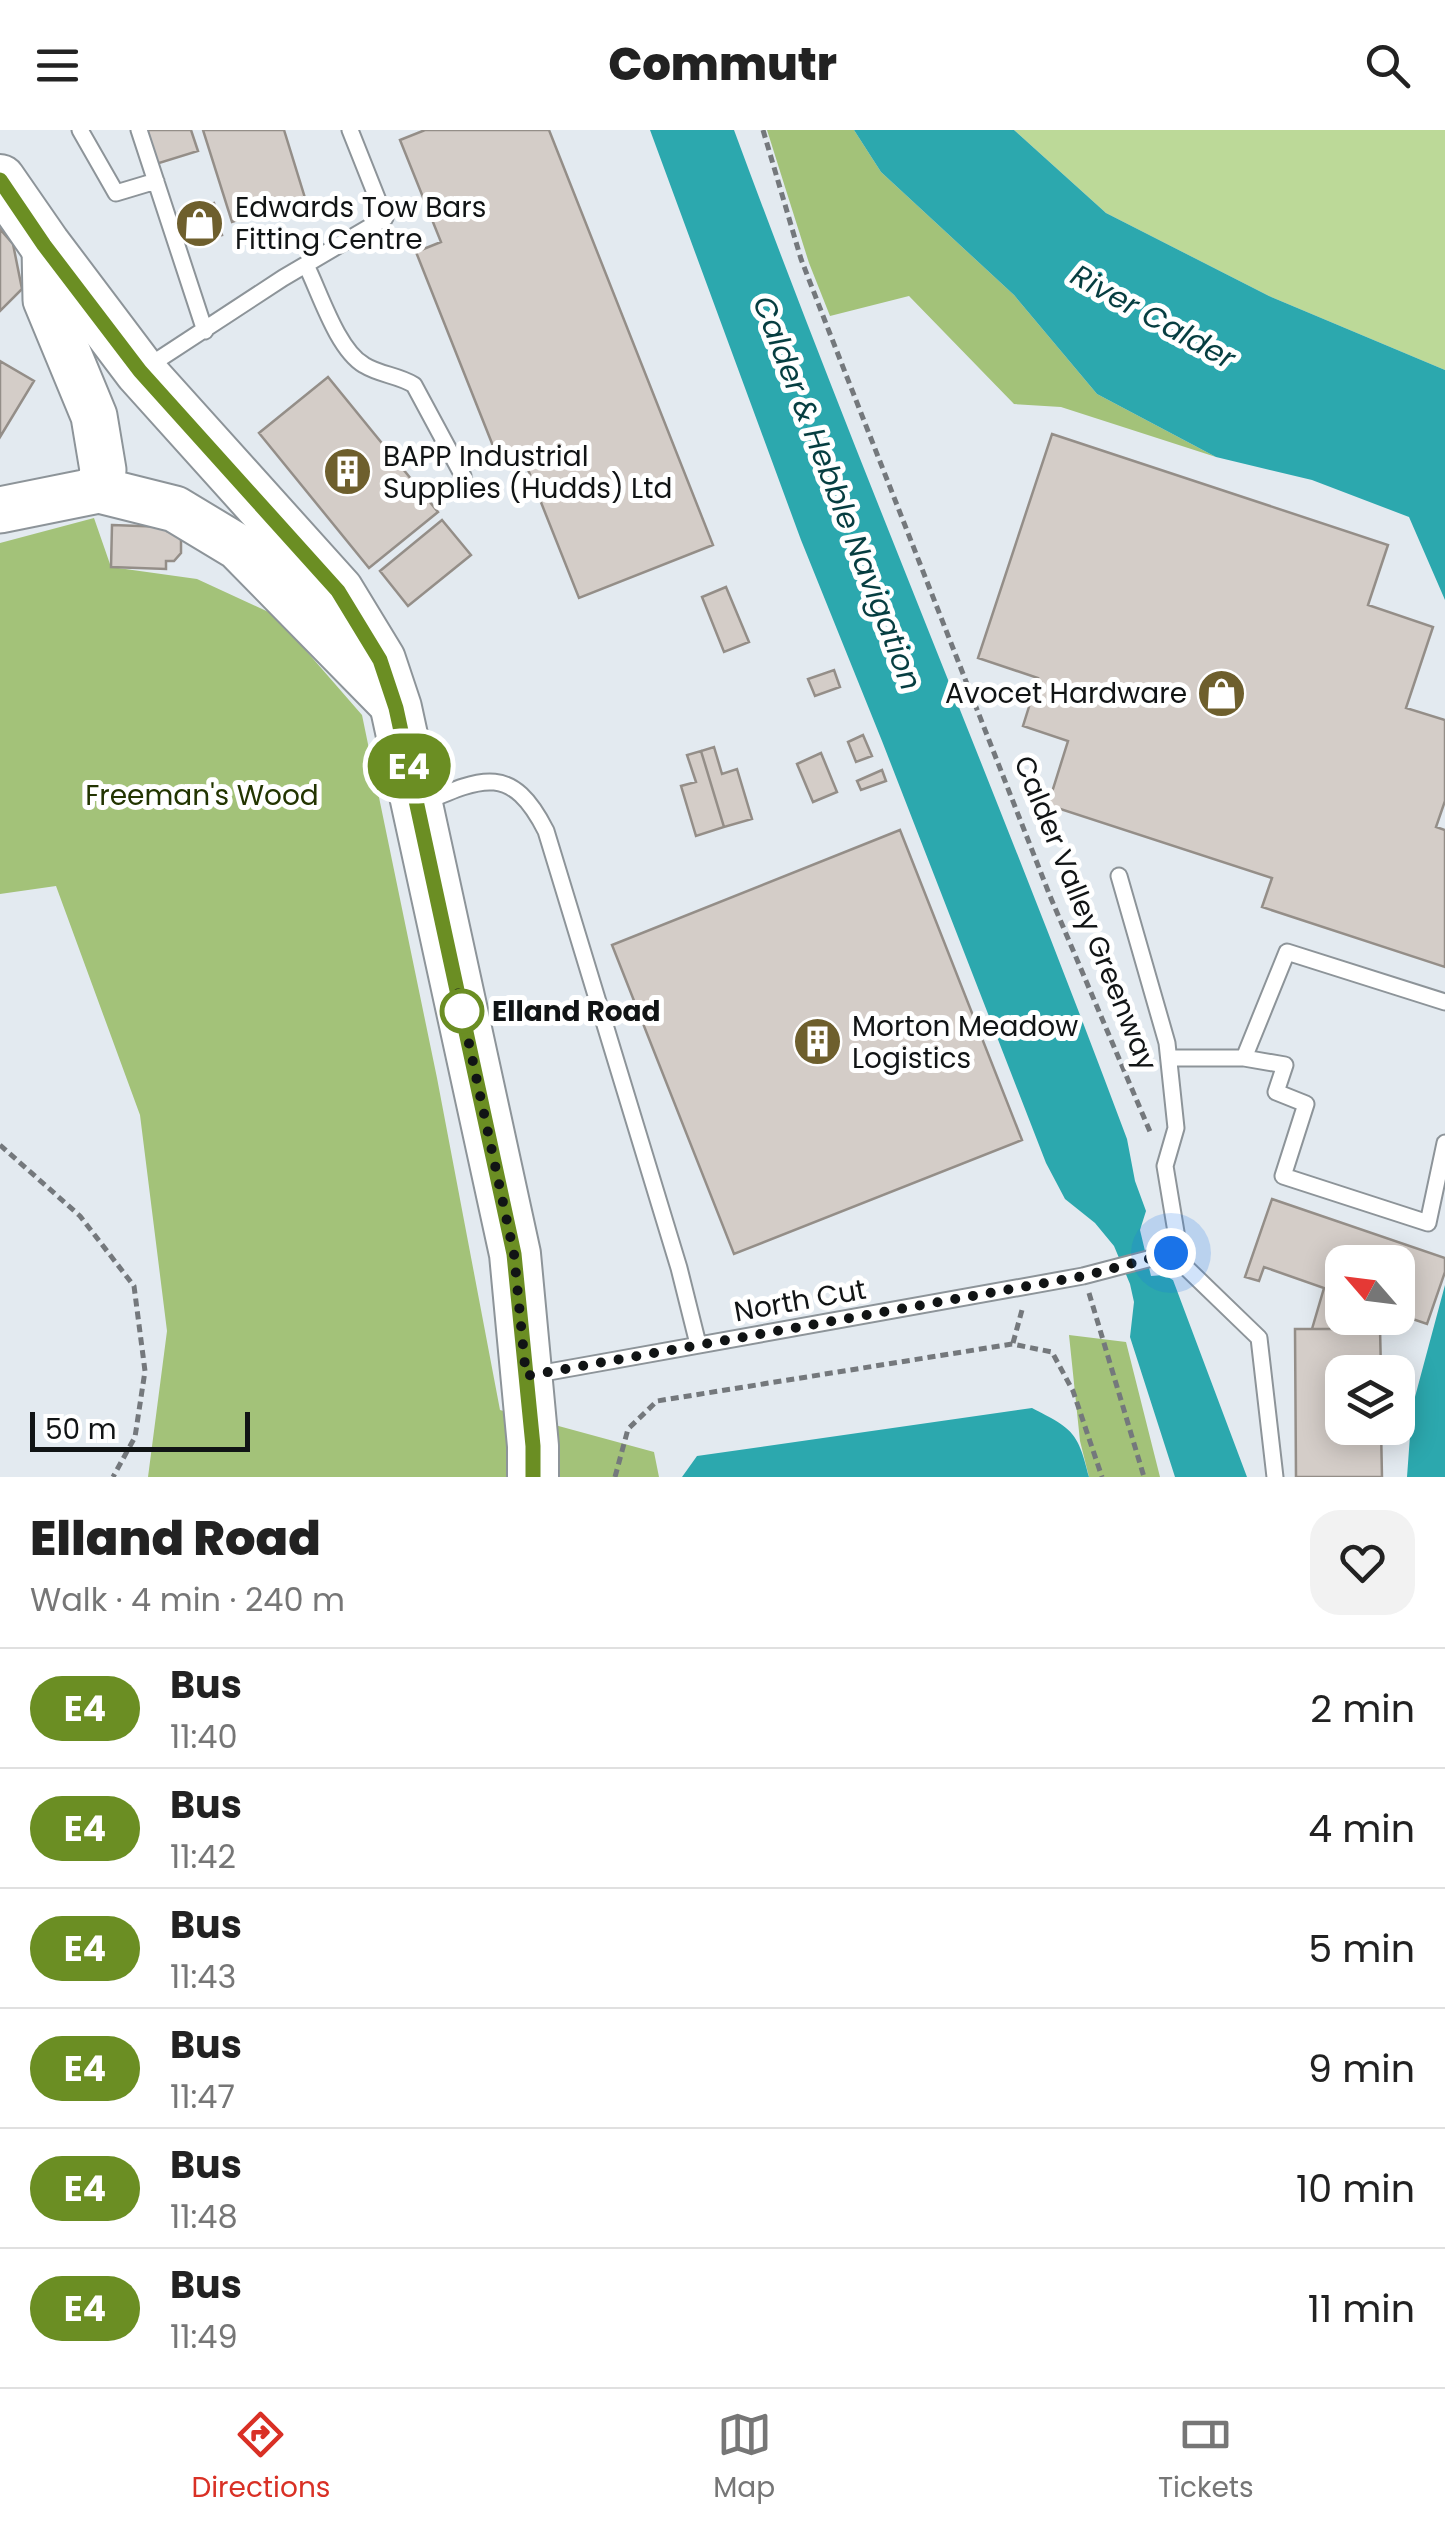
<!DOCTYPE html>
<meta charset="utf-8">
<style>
body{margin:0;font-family:Poppins,sans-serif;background:#f2f2f2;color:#222;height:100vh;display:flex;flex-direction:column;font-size:38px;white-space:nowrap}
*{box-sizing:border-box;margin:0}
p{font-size:32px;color:#767676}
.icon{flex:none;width:55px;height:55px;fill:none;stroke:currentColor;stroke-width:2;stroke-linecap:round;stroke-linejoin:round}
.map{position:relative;height:1347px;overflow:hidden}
.drawer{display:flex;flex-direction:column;background:#fff;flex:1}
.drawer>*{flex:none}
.badge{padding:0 20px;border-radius:32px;font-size:35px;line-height:65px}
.needle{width:65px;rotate:298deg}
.fabs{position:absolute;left:1325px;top:1115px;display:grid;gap:20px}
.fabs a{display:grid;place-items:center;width:90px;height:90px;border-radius:20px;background:#fff;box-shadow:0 5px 25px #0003;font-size:50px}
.scale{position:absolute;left:30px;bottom:25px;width:220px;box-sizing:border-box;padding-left:10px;border:5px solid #111415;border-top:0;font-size:28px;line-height:35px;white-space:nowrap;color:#111415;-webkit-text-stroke:8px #fff;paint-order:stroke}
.you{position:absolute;width:50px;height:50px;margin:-25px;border:8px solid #fff;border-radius:50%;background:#1a73e8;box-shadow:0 0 0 15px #1a73e833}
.map>.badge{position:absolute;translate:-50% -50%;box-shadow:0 0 0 5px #fff}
.round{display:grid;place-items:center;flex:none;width:105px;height:105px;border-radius:30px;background:#f2f2f2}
.overview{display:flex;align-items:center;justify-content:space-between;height:170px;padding:0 30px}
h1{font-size:48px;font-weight:800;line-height:75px}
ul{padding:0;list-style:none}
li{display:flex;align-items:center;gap:30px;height:120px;padding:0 30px;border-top:2px solid #e0e0e0}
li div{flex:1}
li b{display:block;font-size:38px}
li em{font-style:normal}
li .badge{min-width:110px;font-weight:700;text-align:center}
header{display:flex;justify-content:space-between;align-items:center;height:130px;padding:0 30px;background:#fff;font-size:45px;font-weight:800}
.dock{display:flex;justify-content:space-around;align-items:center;height:140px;border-top:2px solid #e0e0e0;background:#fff;font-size:28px;color:#767676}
.dock a{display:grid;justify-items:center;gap:5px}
.dock .current{color:#d93025}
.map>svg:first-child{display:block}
.green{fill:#bcd998}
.forest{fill:#a3c279}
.water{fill:#2ca8ae}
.building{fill:#d4cdc8;stroke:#948e88;stroke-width:2.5}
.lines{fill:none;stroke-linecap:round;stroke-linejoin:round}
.lane-casing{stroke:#8d9499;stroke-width:19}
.secondary-casing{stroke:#8d9499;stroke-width:49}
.primary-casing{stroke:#8d9499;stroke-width:54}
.path{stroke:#74787c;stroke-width:5;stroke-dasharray:8 5;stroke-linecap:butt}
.lane{stroke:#fff;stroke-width:15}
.secondary{stroke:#fff;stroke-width:45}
.primary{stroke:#fff;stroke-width:50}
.line-casing{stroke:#fff;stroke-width:22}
.line{stroke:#6b8e23;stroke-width:15}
.walk{stroke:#111415;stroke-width:10;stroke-dasharray:0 18}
.stop-dot{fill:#fff;stroke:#6b8e23;stroke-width:5}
.labels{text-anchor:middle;stroke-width:10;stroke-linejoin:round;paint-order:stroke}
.poi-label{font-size:28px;fill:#111415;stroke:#fff;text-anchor:start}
.park-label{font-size:28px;fill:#223400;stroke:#fff}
.street-label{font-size:28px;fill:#111415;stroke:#fff}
.stop-label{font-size:28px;font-weight:bold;fill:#111415;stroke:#fff;text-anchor:start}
.water-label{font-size:30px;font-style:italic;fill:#063e41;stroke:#fff}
</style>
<header><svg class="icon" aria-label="menu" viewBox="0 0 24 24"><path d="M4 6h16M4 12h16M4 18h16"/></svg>Commutr<svg class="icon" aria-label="search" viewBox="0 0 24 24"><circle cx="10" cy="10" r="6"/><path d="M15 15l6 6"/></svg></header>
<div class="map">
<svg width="1445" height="1347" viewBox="0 0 1445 1347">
<rect width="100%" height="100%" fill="#e3eaf0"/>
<path class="green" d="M1014 0H1445V240L1269 166 1106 83Z"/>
<path class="forest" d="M767 0H854L881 42 1014 165 1097 264 1216 327 1061 277 1014 274 909 166 830 186 809 133Z
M94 388 111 437 197 449 275 485 362 585 437 948 500 1280 654 1322 659 1347H148L167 1201 140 985 56 756 0 764V413Z
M1069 1205 1126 1212 1160 1347H1089L1080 1311Z"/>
<path class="water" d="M650 0H734C859 339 1001 671 1127 1009L1135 1051 1146 1081 1140 1100 1151 1146 1164 1145 1173 1150 1247 1347H1175L1130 1207 1134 1172 1130 1154 1114 1116 1095 1093 1065 1069 1046 1033 882 611 801 410Z
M854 0H1014L1106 83 1269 166 1445 240V470L1409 387 1312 350 1216 327 1097 264 1014 165 881 42Z
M1445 1155V1347H1407L1412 1278Z
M1032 1278C1073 1299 1078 1302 1089 1347H682L697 1326Z"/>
<path class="building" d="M146 0H191L198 21 156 34Z
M203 0H284L305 68 232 92Z
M425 0H549L713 415 579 468 521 322 499 331 416 122 441 112 400 10Z
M214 73 222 105 186 113 179 82Z
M0 99 13 114 22 159 0 181Z
M0 231 34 251 0 307Z
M328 247 438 382 369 438 259 303Z
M1052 304 1388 415 1368 475 1433 497 1406 578 1445 590V671L1436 697 1445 700V837L1262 777 1272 748 1048 675 1068 611 1023 596 1038 548 978 528Z
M442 390 471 425 408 476 380 441Z
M112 395 167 397V401H174L181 410V423L174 431H166V439L111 437Z
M726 457 749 512 724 522 702 467Z
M834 540 840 557 815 566 808 549Z
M863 605 872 626 856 632 848 612Z
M714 617 722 644 737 639 752 689 724 697 701 621Z
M701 621 724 697 696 706 681 656 696 652 687 625Z
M821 623 837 662 813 672 797 634Z
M882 640 886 651 861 660 857 651Z
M900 700 1022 1010 734 1124 612 815Z
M1272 1069 1445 1128V1142L1427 1194 1398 1184V1132H1342V1183L1336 1199H1312L1324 1158 1264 1137 1259 1151 1245 1147Z
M1380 1198 1381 1242H1342V1298H1381L1382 1347H1296L1295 1199Z"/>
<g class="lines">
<defs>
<path id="lane" d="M80 0 116 63 156 51
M139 0 205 201
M306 135C320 163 337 219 364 235 380 245 398 245 414 255L463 346
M144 239 283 148 385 88 350 0
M423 673C483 647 512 634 546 701L679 1138 698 1214
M1119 746 1167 913 1176 998 1165 1036 1176 1102 1171 1123
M1169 928H1244L1285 935 1276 962 1306 974 1283 1046 1428 1093 1445 1013
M1244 928 1287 822 1445 872
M1171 1123 1259 1208 1275 1347
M532 1245 1083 1146 1171 1123"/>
<path id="secondary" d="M99 360 175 379 238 417 396 578
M0 380 99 360 103 340 94 286 46 170 45 115"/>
<path id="primary" d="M0 50 45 115 140 241 338 461 380 530 396 578 515 1124 533 1316V1347"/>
</defs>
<use href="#lane" class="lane-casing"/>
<use href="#secondary" class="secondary-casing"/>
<use href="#primary" class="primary-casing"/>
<path class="path" d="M763 0 801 129 825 191 1050 766 1151 1004
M0 1015 80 1086 134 1156 145 1241 135 1307 113 1347
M1089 1163 1144 1347
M1013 1213 1022 1180
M615 1347 628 1299 657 1271 1012 1214 1052 1222 1073 1261 1102 1347"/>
<use href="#lane" class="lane"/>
<use href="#secondary" class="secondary"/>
<use href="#primary" class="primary"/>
</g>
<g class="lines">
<defs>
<path id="line" d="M0 50 44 115 140 241 338 461 380 530 396 578 514 1124 533 1316V1347"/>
</defs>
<use href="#line" class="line-casing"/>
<use href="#line" class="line"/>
<path class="walk" d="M462 881 458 862 514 1124 526 1246 1084 1146 1171 1123"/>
</g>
<defs>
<symbol id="shop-disc" viewBox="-11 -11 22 22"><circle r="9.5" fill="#6e5f2d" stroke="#fff"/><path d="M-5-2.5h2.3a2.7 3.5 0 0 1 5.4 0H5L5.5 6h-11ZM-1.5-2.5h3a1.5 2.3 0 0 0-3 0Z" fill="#fff"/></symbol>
<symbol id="building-disc" viewBox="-11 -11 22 22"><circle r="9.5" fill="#6e5f2d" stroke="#fff"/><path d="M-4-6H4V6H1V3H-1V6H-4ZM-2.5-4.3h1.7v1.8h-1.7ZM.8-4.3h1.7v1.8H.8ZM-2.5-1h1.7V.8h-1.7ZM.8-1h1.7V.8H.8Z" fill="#fff"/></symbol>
</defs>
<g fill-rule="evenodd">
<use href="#shop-disc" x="172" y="66" width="55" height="55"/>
<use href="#building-disc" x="320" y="314" width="55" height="55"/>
<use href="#shop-disc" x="1194" y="536" width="55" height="55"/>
<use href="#building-disc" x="790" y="884" width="55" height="55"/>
</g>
<circle class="stop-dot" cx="462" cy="881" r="20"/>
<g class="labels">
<g class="poi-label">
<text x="235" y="87">Edwards Tow Bars<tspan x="235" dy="32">Fitting Centre</tspan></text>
<text x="383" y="336">BAPP Industrial<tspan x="383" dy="32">Supplies (Hudds) Ltd</tspan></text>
<text x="1187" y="573" text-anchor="end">Avocet Hardware</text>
<text x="852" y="906">Morton Meadow<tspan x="852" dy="32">Logistics</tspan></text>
</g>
<g class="park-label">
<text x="202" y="675">Freeman's Wood</text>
</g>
<g class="street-label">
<text transform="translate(1086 783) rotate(68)" y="10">Calder Valley Greenway</text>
<text transform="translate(800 1170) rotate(-10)" y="10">North Cut</text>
</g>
<g class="stop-label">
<text x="492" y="891">Elland Road</text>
</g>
<g class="water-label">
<text transform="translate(1153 187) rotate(29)" y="10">River Calder</text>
<text transform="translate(837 363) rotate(69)" y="10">Calder &amp; Hebble Navigation</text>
</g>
</g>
</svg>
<div class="fabs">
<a><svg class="needle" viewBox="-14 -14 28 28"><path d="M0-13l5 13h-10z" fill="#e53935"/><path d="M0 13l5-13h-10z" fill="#767676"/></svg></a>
<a><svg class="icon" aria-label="layers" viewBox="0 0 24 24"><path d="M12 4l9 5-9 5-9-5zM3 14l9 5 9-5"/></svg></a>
</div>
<div class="scale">50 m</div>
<div class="you" style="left:1171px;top:1123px"></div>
<b class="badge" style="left:409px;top:636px;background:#6b8e23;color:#fff">E4</b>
</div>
<section class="drawer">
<div class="overview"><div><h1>Elland Road</h1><p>Walk · 4 min · 240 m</p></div><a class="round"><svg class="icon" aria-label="heart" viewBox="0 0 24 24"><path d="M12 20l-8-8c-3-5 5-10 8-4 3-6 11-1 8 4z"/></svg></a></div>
<ul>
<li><span class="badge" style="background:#6b8e23;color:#fff">E4</span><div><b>Bus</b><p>11:40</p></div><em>2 min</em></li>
<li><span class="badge" style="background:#6b8e23;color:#fff">E4</span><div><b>Bus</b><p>11:42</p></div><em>4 min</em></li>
<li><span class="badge" style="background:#6b8e23;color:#fff">E4</span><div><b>Bus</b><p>11:43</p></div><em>5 min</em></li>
<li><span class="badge" style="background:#6b8e23;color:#fff">E4</span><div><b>Bus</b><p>11:47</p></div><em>9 min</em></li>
<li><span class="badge" style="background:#6b8e23;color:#fff">E4</span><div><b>Bus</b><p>11:48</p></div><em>10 min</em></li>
<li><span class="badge" style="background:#6b8e23;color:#fff">E4</span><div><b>Bus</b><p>11:49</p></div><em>11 min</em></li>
</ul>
</section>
<nav class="dock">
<a class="current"><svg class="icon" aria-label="directions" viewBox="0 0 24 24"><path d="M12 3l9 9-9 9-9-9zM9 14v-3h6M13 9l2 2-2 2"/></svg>Directions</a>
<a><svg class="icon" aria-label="map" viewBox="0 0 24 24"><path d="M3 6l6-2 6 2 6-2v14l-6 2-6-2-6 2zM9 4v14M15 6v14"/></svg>Map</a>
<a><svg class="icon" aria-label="tickets" viewBox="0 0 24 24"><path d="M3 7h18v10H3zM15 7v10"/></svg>Tickets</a>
</nav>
